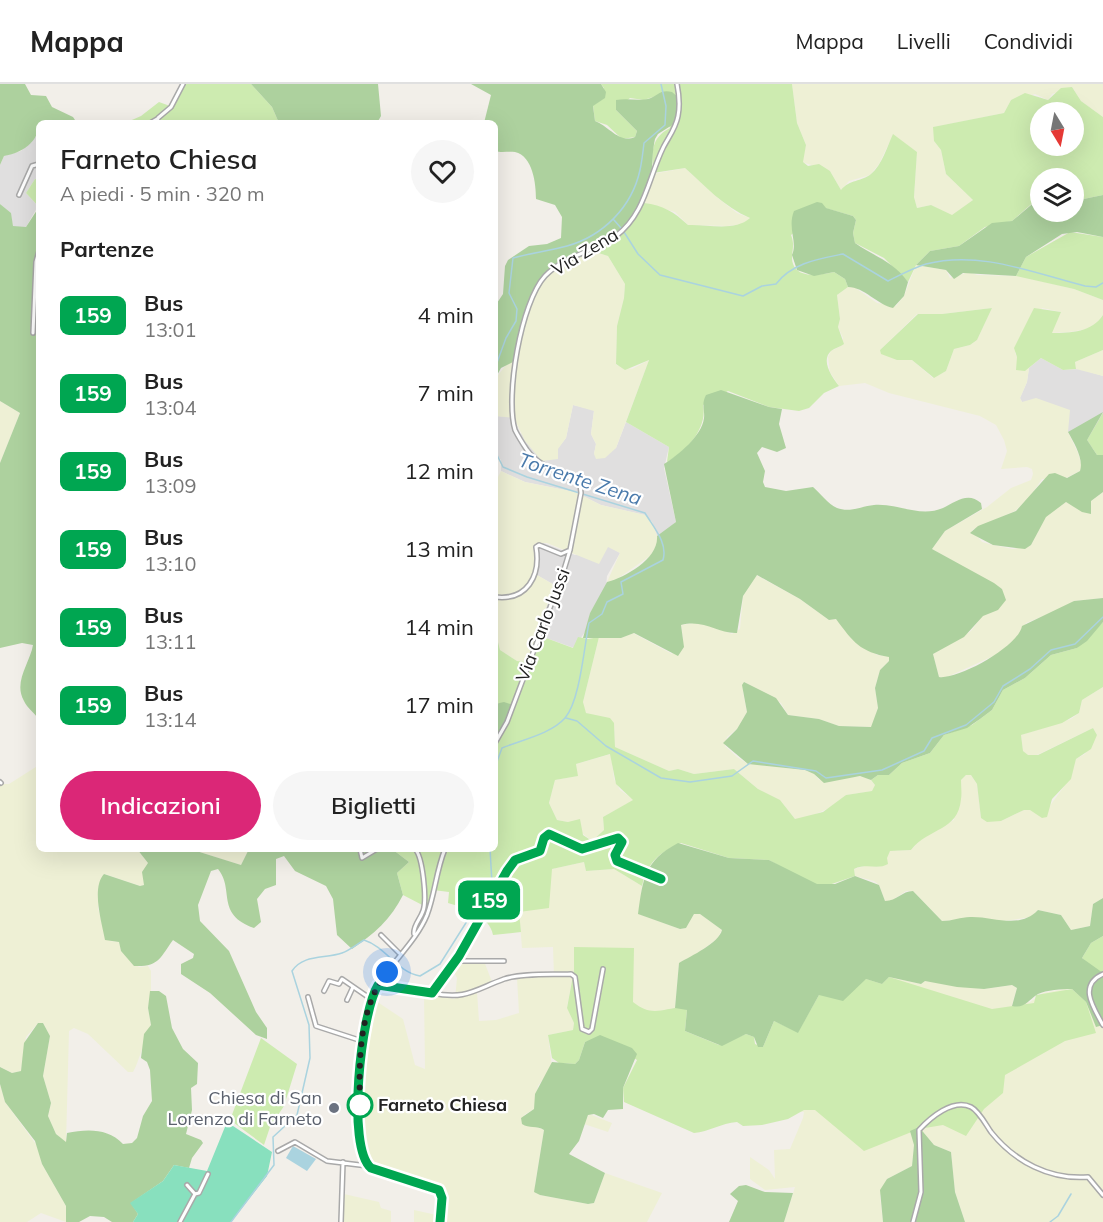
<!DOCTYPE html>
<html lang="it">
<meta charset="utf-8">
<style>
body{margin:0;font-family:Mulish,sans-serif;background:#f6f6f6;color:#222;height:100vh;display:flex;flex-direction:column;font-size:22px;white-space:nowrap}
*{box-sizing:border-box;margin:0}
p{font-size:20px;color:#767676}
.icon{flex:none;width:33px;height:33px;fill:none;stroke:currentColor;stroke-width:2;stroke-linecap:round;stroke-linejoin:round}
.map{position:relative;flex:1;overflow:hidden}
.details{position:absolute;left:36px;top:36px;width:462px;height:732px;display:flex;flex-direction:column;background:#fff;border-radius:9px;box-shadow:0 6px 24px #0002}
.details>*{flex:none}
.badge{padding:0 12px;border-radius:9px;font-size:21px;line-height:39px}
.needle{width:39px;rotate:170deg}
.fabs{position:absolute;left:1030px;top:18px;display:grid;gap:12px}
.fabs a{display:grid;place-items:center;width:54px;height:54px;border-radius:50%;background:#fff;box-shadow:0 6px 24px #0002;font-size:30px}
.you{position:absolute;width:30px;height:30px;margin:-15px;border:4px solid #fff;border-radius:50%;background:#1a73e8;box-shadow:0 0 0 9px #1a73e833}
.map>.badge{position:absolute;translate:-50% -50%;box-shadow:0 0 0 3px #fff}
h2{padding:0 24px;font-size:22px;line-height:54px}
.round{display:grid;place-items:center;flex:none;width:63px;height:63px;border-radius:32px;background:#f6f6f6}
.summary{display:flex;align-items:center;justify-content:space-between;height:102px;padding:0 24px}
h1{font-size:28px;font-weight:600;line-height:45px}
.action{display:flex;gap:12px;margin-top:auto;padding:12px 24px}
.action a{flex:1;height:69px;border-radius:36px;background:#db2777;color:#fff;font-size:24px;font-weight:600;line-height:69px;text-align:center}
.action a+a{background:#f6f6f6;color:#222}
ul{padding:0;list-style:none}
li{display:flex;align-items:center;gap:18px;height:78px;padding:0 24px}
li div{flex:1}
li b{display:block;font-size:22px}
li em{font-style:normal}
li .badge{min-width:66px;font-weight:700;text-align:center}
header{display:flex;align-items:center;gap:36px;box-sizing:border-box;height:84px;padding:0 30px;background:#fff;border-bottom:2px solid #e0e0e0}
header strong{font-size:28px}
nav{display:flex;gap:33px;margin-inline-start:auto;font-size:21px}
.map>svg:first-child{display:block}
.residential{fill:#e0dfdf}
.farmland{fill:#eef0d5;fill-rule:evenodd}
.grass{fill:#cdebb0;fill-rule:evenodd}
.forest{fill:#add19e}
.pitch{fill:#88e0be}
.water{fill:#aad3df}
.lines{fill:none;stroke-linecap:round;stroke-linejoin:round}
.stream{stroke:#aad3df;stroke-width:1.5}
.minor-casing{stroke:#a9a9a9;stroke-width:6}
.minor{stroke:#fff;stroke-width:3}
.line-casing{stroke:#fff;stroke-width:14}
.line{stroke:#00a651;stroke-width:9}
.walk{stroke:#222;stroke-width:6;stroke-dasharray:0 10.8}
.stop-dot{fill:#fff;stroke:#00a651;stroke-width:3}
.worship-dot{fill:#6b7280;stroke:#fff;stroke-width:2}
.labels{text-anchor:middle;stroke-width:4.5;stroke-linejoin:round;paint-order:stroke}
.street-label{font-size:18px;fill:#222;stroke:#fff}
.worship-label{font-size:18px;fill:#5b616d;stroke:#fff;text-anchor:end}
.stop-label{font-size:18px;font-weight:bold;fill:#222;stroke:#fff;text-anchor:start}
.water-label{font-size:20px;font-style:italic;fill:#4a7aab;stroke:#fff}
</style>
<header>
<strong>Mappa</strong>
<nav><a>Mappa</a><a>Livelli</a><a>Condividi</a></nav>
</header>
<div class="map">
<svg width="1103" height="1138" viewBox="0 0 1103 1138">
<rect width="100%" height="100%" fill="#f2efe9"/>
<path class="residential" d="M39 49V96L35 95 26 109 38 122 26 143 19 144 13 142 10 129 0 120V81L4 72 21 67Z
M1041 274 1063 286 1080 285 1103 292V371L1068 348V340L1022 318 1020 314 1027 298 1029 284Z
M573 321 594 326 591 350 596 360 594 370 616 364 626 338 669 363 664 384 676 438 664 449 657 452 652 438 645 431 601 421 575 408 525 398 501 387V376L495 369V332L514 333 520 349 558 364 566 354Z
M541 458 575 471 608 462 620 469 607 492 606 503 590 529 587 545 574 564 538 551 543 540 540 538 543 530 556 502 537 491 533 462Z"/>
<path class="farmland" d="M792 0H1103V33L1081 17 1072 3 1052 10 1048 16 1035 10 1011 16 1004 29 934 43V57L941 66 946 90 973 116 952 132 931 121 917 124 914 113 917 68 893 51 879 80 870 91 849 97 841 106 830 87 802 78 806 61 797 39Z
M685 84 719 115 737 129 750 134 744 140 727 142 688 141 675 128 644 119 653 90Z
M592 167 608 172 625 200 624 214 617 242 616 281 632 285 649 276 616 364 605 374 596 375 594 370 596 360 591 350 594 327 573 321 566 354 558 365V375L542 377 525 357 514 334 495 332V295L506 281 543 193 554 184Z
M916 181 946 186 950 194 969 188 977 191 1019 192 1074 205 1103 216V231L1098 238 1088 245 1069 248 1051 249 1061 228 1042 224 1015 269 1025 287 1029 284 1027 298 1020 314 1022 318 1036 314 1070 326 1068 348 1078 369 1082 382 1080 387 1066 394 1042 395 1030 413 1015 427 972 446 982 458 993 461 1013 465 1031 461 1045 433 1066 418 1075 423 1091 425V417L1103 408V514L1074 517 1061 525 1026 539 1020 552 1002 568 945 594 939 593 933 570 971 547 1002 505 932 465 945 447 987 423 1011 404 1031 396 1033 390 1032 385 1027 383 1001 385 1007 367 1004 356 996 341 980 332 889 309 865 299 839 302 830 288 828 273 831 267 841 262 843 254 838 243 840 235 837 211 848 203H854L877 219 896 222 904 212ZM992 224 977 256 970 261 954 265 946 287 933 294 912 276 880 266 917 230H942Z
M1103 266V292L1076 285 1075 278Z
M0 317 20 329 0 379Z
M501 387 525 398 575 408 601 421 645 431 652 438 657 452V461L650 472 617 495 607 498 620 469 608 463 599 480 547 459H536L533 462 537 491 556 502 543 530 540 538 544 540 527 578 517 577 500 566 495 546V399Z
M756 491 800 515 829 536 836 535 877 571 889 572V577L880 586 875 604 878 624 872 643 839 642 819 635 788 631 781 619 744 598 743 608 747 628 737 645 727 653 725 662 737 673 748 680 805 686 814 690 819 696 867 692 875 701 873 707 846 711 834 722 802 736 795 735 783 720 758 705 734 685 694 690 678 685 669 687 615 663 614 640 586 629 584 624 583 618 599 553 621 554 633 549 672 570 683 555 681 541 694 539 713 542 732 550 740 545 743 512Z
M1103 603V814L1093 820 1090 842 1071 846 1061 831 1038 826 1031 833 997 838 981 834 942 837 913 807H906L891 817H885L879 801 874 797 855 792 854 785 868 781 878 783 890 767 911 766 925 751 954 736 961 696 966 691H971L977 700 981 734 1001 737 1024 726 1049 723 1071 693 1076 675 1085 670 1097 651 1093 644 1037 671H1027L1023 667 1021 651 1071 635 1079 629 1082 616Z
M611 670 614 695 620 706 634 716 603 733 604 746 592 757 568 738 557 736 549 719 555 696 577 692 576 680Z
M39 681V765H137L148 779 144 801 140 802 104 790 98 824 104 847 110 857 119 858 121 867 139 883 148 882 151 887V914L148 924 151 941 136 982 133 988H128L88 950 74 944 69 947 66 1059 56 1050 48 1032 51 1019 43 992 50 952 43 939H38L26 953 21 987 12 989 0 983V700H9Z
M190 765H249L241 781Z
M584 778 586 787 614 785 642 802 639 830 680 845 686 844 694 830H700L722 846 717 855 695 871 679 879 675 924 660 928 650 929 639 924 574 864V886L567 923 574 939 573 946 548 951 552 983 538 1002 534 1025 524 1031 533 1042 544 1046 535 1101 540 1111 588 1120 594 1119 605 1089 662 1109 647 1138H414V1126L441 1132 443 1116 441 1106 436 1101 369 1081 367 1076 363 1043 361 973 366 931 373 915 403 935 415 981 425 985 424 910 455 915 457 894 453 886 459 877H484L492 898 477 908 479 937 496 936 519 929 517 894 554 892 553 863 522 864 519 828 552 785Z
M889 893 921 900 925 897 984 905 1012 901 1017 904 1012 921 1030 918 1043 909 1065 905 1078 909 1086 918 1096 942 1103 941V1138H965L955 1108 951 1068 934 1061 919 1043 911 1047 914 1061 912 1082 887 1095 880 1112 883 1138H784L795 1103 765 1106 750 1095V1073L769 1086 775 1095 774 1066 790 1065 803 1034 804 1028 790 1026 785 1024 784 1019 819 911 866 895 885 896Z
M0 1000 5 1018 38 1063 42 1080 66 1122V1138L41 1129 27 1138H0Z
M589 1030 612 1039 608 1048 584 1040Z
M344 1110 379 1118 381 1124 391 1127V1138H341Z"/>
<path class="grass" d="M183 0H251L272 23 279 39H125L141 32 159 18 170 22Z
M601 0H792L797 39 806 61 803 78 808 82 819 80 830 87 841 106C850 95 861 98 871 90 882 81 887 63 893 50L917 68 914 113 917 124 931 121 952 131 973 116 946 90 941 66 934 57 933 43 1004 29 1011 16 1025 9 1048 16 1061 4 1072 3 1081 17 1103 33V111L1074 117V94H1041V115L1036 116 1012 137 985 143 959 162 930 167 916 181 908 198 884 174 855 159 853 149 856 136 853 132 825 124 791 151C795 161 792 165 792 175 794 196 820 191 834 188L845 195 848 203 837 211 840 235 838 243 844 260C840 263 835 264 831 267 820 277 833 294 839 302L824 309 809 324 799 327 769 323 728 307 703 321C708 344 686 368 667 378L669 363 626 338 649 276 625 286 616 280 617 242 624 214 625 200 608 172 592 167C617 155 630 142 644 119 663 121 674 128 688 141 707 140 735 148 750 134 724 123 705 102 685 84L653 89C652 70 650 54 670 44L656 12 644 16 630 14 616 26 637 47 635 53 622 55 607 41 595 37 593 21 598 18 604 4ZM1041 28H1074V62H1041Z
M35 95 39 96V123L26 109Z
M1070 148 1103 153V216L1074 205 1016 192 1026 173Z
M992 224 977 256 970 261 954 265 946 287 934 294 912 276H897L881 270 880 266 918 230H942Z
M1034 224 1061 228 1052 249C1071 249 1092 248 1103 231V266L1075 278 1076 285 1063 286 1041 274 1025 287 1016 286 1017 273 1014 264Z
M1103 329V371H1097L1087 356Z
M1103 538V603L1082 616 1079 629 1062 639 1021 651 1023 667 1028 671H1038L1093 644 1097 651 1091 665 1076 675 1071 695 1052 715 1047 733 1042 734 1030 726H1024L1001 737 987 738 981 734 977 700 971 691H966L961 696C961 702 962 709 961 715 958 748 929 743 911 766L890 767 887 774 888 780C878 786 867 779 854 785L855 792 826 802 810 799 769 776 729 774 681 759C660 768 647 778 642 802L614 785 586 787 584 778 552 785 549 824 519 828 521 848 493 851C490 832 465 824 448 819L449 808 433 806 428 824 403 811 397 789 409 778 392 765H495V659L504 642 500 619 495 620V546L500 566 517 577 526 578 538 551 573 564 578 553 588 555 599 553 583 618 586 629 610 634 614 639 615 663 669 687 678 685 694 690 734 685 758 705 780 716 795 735 823 728 846 711 872 707 875 701 871 696 878 691H889L902 679 930 669 944 651 972 641 992 626 1003 606 1025 594 1051 571 1077 564ZM610 670 616 700 633 716 603 733 604 746 592 757 583 751 580 735 568 738 557 736 549 719 555 696 578 692 576 680Z
M1103 852V889L1100 890 1082 874 1091 859Z
M574 863 634 864 633 918C651 933 662 925 682 923L687 926 685 947 719 961 746 950 754 953 755 960 763 963 774 937 798 948 819 911 866 895 882 900 889 893 992 925 1034 919 1036 911 1072 905 1086 918 1096 949 1065 957 1005 991 1003 1009 984 1025 966 1052 943 1041 919 1045 864 1067 815 1026H804L788 1035 762 1041 743 1042 737 1038C721 1039 709 1048 694 1049L624 1018 623 1004 637 976 602 953 585 958 579 976 575 980 559 979 552 974 548 951 573 946 574 939 567 924 574 886Z
M261 954 297 980 284 1022 270 1043 264 1061 230 1036Z"/>
<path class="forest" d="M0 0H25L31 11 46 12 52 23 73 33 77 39H39C39 58 22 69 4 72L0 81Z
M251 0H378L381 32 377 39H279L272 23Z
M601 0 606 8 605 14 593 22 595 37C609 42 619 60 635 53L637 47 616 26V16C627 14 638 17 648 15 658 12 660 5 672 8L679 14 677 38 658 50 655 55C650 77 655 98 644 118 622 164 593 158 558 183 553 186 546 189 543 194 531 211 519 256 515 277L501 284 495 295V222L503 210 505 182 508 176 529 162 547 160 561 154 562 133 555 121 536 115C536 100 533 72 515 68 508 67 502 69 495 67V39H484L491 11 471 0Z
M1103 111V153L1077 148 1062 150 1026 173 1016 192 963 189 954 195 946 186 916 181 930 167 959 162 992 139 1012 137 1037 116 1041 115V128H1074V117Z
M817 118 822 119 826 124 853 132 856 136 853 149 855 159C875 173 893 177 908 198L904 212 893 224C878 221 864 203 848 203L845 195 834 188 814 192 797 186 792 171C798 158 787 144 794 127Z
M0 120 11 129 13 142 26 143 39 123V189L35 237 39 238V636C35 629 27 624 24 617 13 598 30 579 33 561L22 559 0 564V379L20 329 0 317Z
M721 306 769 323 782 325 779 340 786 364 777 368 762 363 757 369 765 387 763 398 765 403 786 407 813 403C820 409 828 420 837 424 850 429 862 422 874 421 897 419 920 434 943 424 955 418 968 407 981 419L982 425 945 447 932 465 994 499 1002 505 1006 516 998 526 983 532 964 553 933 570 939 593C958 596 1019 562 1022 542L1074 517 1103 514V538L1087 557 1077 564 1051 571 1025 594 1003 606 992 626 980 635 967 644 944 651 930 669 902 679 889 691H878L871 696 860 692 824 699 814 690 805 686 748 680 723 659 737 645 747 628 742 601 744 598 776 614 788 631 819 635 839 642 871 643 878 624 875 604 880 586 889 577V573C860 568 853 558 836 535L829 536 800 515 757 491 743 512 737 549C718 550 705 535 681 541L684 563 678 572 634 549 621 554H583L590 529 607 498C626 493 659 474 657 452L676 438 664 380C678 371 702 352 704 334 705 326 701 320 706 311Z
M1103 328 1087 356 1097 371H1103V408L1091 417V430L1082 428 1066 418 1046 433 1031 461 1025 465 993 461 970 449 978 442 1016 427 1049 390 1055 389 1067 394 1080 387C1084 375 1074 359 1068 348Z
M504 618 513 621 495 659V620Z
M678 759 729 774 769 776 817 800H835L855 792 879 801 885 817C897 817 902 807 913 807L942 837C952 837 961 833 970 833 993 832 1019 846 1038 826L1061 831 1071 846 1090 842 1093 820 1103 814V852L1091 859 1082 874 1103 889V941L1096 943 1086 918 1072 905C1062 905 1046 906 1038 910 1028 916 1025 925 1012 922L1017 904 1012 901 984 905 957 903 925 897 921 900 889 893 882 900 866 895 843 917 819 911 798 949 774 937 763 963H758L754 953 746 950 722 962 685 947 687 926 675 924 679 879C691 872 719 859 722 846L700 830H694L686 844 680 845 638 830C643 795 644 777 678 759Z
M137 765H190L241 781 249 765H392L409 778 397 789 403 811C391 835 374 850 352 865L337 851 333 815 326 802 295 787 284 772 276 775V801L265 805 257 815 261 838 254 844C215 830 235 806 218 785L211 787 198 821 200 837 229 867 256 928 267 944V955L256 951 210 909 181 890V880L193 874 194 870 173 856C160 874 159 883 134 882L121 867 119 858 105 856C102 839 91 804 104 790L140 802 144 801 142 788 148 779Z
M150 907H159L166 912 172 944 183 965 198 979 197 1000 191 1004 192 1026 186 1050 201 1056 203 1059 192 1074 189 1084 174 1081 163 1097 131 1119 138 1130 133 1138H112L104 1133 90 1132 79 1138H66V1122L42 1080 35 1057 5 1018 0 1000V983L12 989 21 987 24 959 38 939H43L50 952 43 992 51 1019 48 1032 56 1050 66 1058 67 1049C87 1045 108 1044 123 1060L132 1059 137 1054 143 1032 152 1017 150 986 147 978 141 974 144 950 151 941 148 924Z
M600 951 632 964 637 970 623 1004V1025L608 1026 603 1034 594 1030 588 1031 579 1057 569 1070 605 1089 594 1119 588 1120 540 1111 534 1108 544 1046C537 1041 529 1045 522 1040L521 1034 534 1025 535 1010 552 978 575 980 579 976 585 958Z
M919 1043 934 1061 951 1068 955 1108 965 1138H883L880 1106 887 1095 912 1082 914 1061 910 1047Z
M746 1101 765 1108 793 1109 784 1138H729L738 1117 730 1110 739 1102Z"/>
<path class="pitch" d="M227 1038 272 1068 267 1092 231 1138H133L138 1130 130 1119 163 1097 174 1081 207 1087Z"/>
<path class="water" d="M293 1062 316 1075 307 1087 286 1074Z"/>
<g class="lines">
<path class="stream" d="M614 136 621 144
M624 148 638 170 660 191 743 212 762 202 776 200C792 179 818 175 843 170L888 197C900 191 913 184 926 180 980 166 1033 189 1085 202L1096 203 1103 199
M495 284 506 254 516 237 517 225 509 209 513 174C531 169 549 167 567 162 603 152 632 123 640 86 642 77 643 68 644 59L665 41 666 22 661 0
M495 367 503 383 527 393 645 429C654 444 668 459 663 476L621 498 623 510 607 518 602 530 589 539C584 563 580 617 565 634 551 650 521 656 502 664L495 683
M566 634 577 637 606 662 661 694 690 698 732 692 753 677 816 687 826 694 882 686 924 667 932 654 966 641 994 618 1003 602 1030 585 1051 566 1075 560 1103 533
M231 1138 274 1081 273 1053 297 1031 310 974 309 941 292 887C303 870 325 875 342 869 350 866 357 860 364 856 386 863 397 888 420 892L440 880 469 834 483 819 492 799 490 765
M1050 1138 1058 1132 1071 1110"/>
<defs>
<path id="minor" d="M150 39 157 35
M157 39 158 34 171 23 183 0
M19 111 32 82 39 80
M33 249 36 178 39 167
M495 513C527 517 541 492 536 463L539 461 561 470 570 466
M495 659 507 638 563 489 570 466 581 409 580 400C562 387 541 385 527 366 523 360 518 352 515 346 505 312 521 218 545 192 565 171 594 168 616 152 645 130 648 95 663 64 668 54 676 44 678 32 680 22 679 10 677 0
M0 698 1 699
M360 765 362 774 377 765
M414 850C413 841 420 836 423 827 427 816 423 773 415 765
M381 851 399 869
M456 877H504
M1103 890C1078 901 1093 923 1103 941
M378 901 432 909 459 872 507 787C519 771 535 774 540 767 545 761 542 755 549 750L582 766 618 754 622 758 615 771 617 776 661 795
M324 907 329 897 339 900 342 895 371 915
M432 909C466 916 474 906 504 895 523 889 551 891 571 890L575 893 582 945 589 948 592 945 603 885
M308 913 316 942 362 957
M347 916 353 903
M278 1067 295 1058 327 1077 368 1082
M187 1101 195 1110
M180 1138 195 1110 199 1109 208 1090
M341 1138 343 1078
M440 1138 442 1115 439 1106 371 1084C349 1065 360 936 373 910 387 882 415 860 427 831 435 810 436 787 445 765
M913 1138 921 1108 919 1046C930 1034 953 1014 971 1023 979 1027 986 1041 991 1048 1015 1078 1050 1096 1088 1093L1103 1111"/>
</defs>
<use href="#minor" class="minor-casing"/>
<use href="#minor" class="minor"/>
</g>
<g class="lines">
<defs>
<path id="line" d="M440 1138 442 1114 439 1106 371 1084C346 1063 361 929 378 901L432 909 459 872 507 787 515 776 540 767 544 754 549 750 582 765 618 754 622 758 615 771 617 777 661 795"/>
</defs>
<use href="#line" class="line-casing"/>
<use href="#line" class="line"/>
<path class="walk" d="M360 1021V1023C359 977 358 926 387 888"/>
</g>
<circle class="stop-dot" cx="360" cy="1021" r="12"/>
<circle class="worship-dot" cx="334" cy="1024" r="6"/>
<g class="labels">
<g class="street-label">
<text transform="translate(585 168) rotate(-31)" y="6">Via Zena</text>
<text transform="translate(543 541) rotate(-69)" y="6">Via Carlo Jussi</text>
</g>
<g class="worship-label">
<text x="322" y="1020">Chiesa di San<tspan x="322" dy="21">Lorenzo di Farneto</tspan></text>
</g>
<g class="stop-label">
<text x="378" y="1027">Farneto Chiesa</text>
</g>
<g class="water-label">
<text transform="translate(580 395) rotate(18)" y="7">Torrente Zena</text>
</g>
</g>
</svg>
<div class="fabs">
<a><svg class="needle" viewBox="-14 -14 28 28"><path d="M0-13l5 13h-10z" fill="#e53935"/><path d="M0 13l5-13h-10z" fill="#767676"/></svg></a>
<a><svg class="icon" aria-label="layers" viewBox="0 0 24 24"><path d="M12 4l9 5-9 5-9-5zM3 14l9 5 9-5"/></svg></a>
</div>
<div class="you" style="left:387px;top:888px"></div>
<b class="badge" style="left:489px;top:816px;background:#00a651;color:#fff">159</b>
<section class="details">
<div class="summary"><div><h1>Farneto Chiesa</h1><p>A piedi · 5 min · 320 m</p></div><a class="round"><svg class="icon" aria-label="heart" viewBox="0 0 24 24"><path d="M12 20l-8-8c-3-5 5-10 8-4 3-6 11-1 8 4z"/></svg></a></div>
<h2>Partenze</h2>
<ul>
<li><span class="badge" style="background:#00a651;color:#fff">159</span><div><b>Bus</b><p>13:01</p></div><em>4 min</em></li>
<li><span class="badge" style="background:#00a651;color:#fff">159</span><div><b>Bus</b><p>13:04</p></div><em>7 min</em></li>
<li><span class="badge" style="background:#00a651;color:#fff">159</span><div><b>Bus</b><p>13:09</p></div><em>12 min</em></li>
<li><span class="badge" style="background:#00a651;color:#fff">159</span><div><b>Bus</b><p>13:10</p></div><em>13 min</em></li>
<li><span class="badge" style="background:#00a651;color:#fff">159</span><div><b>Bus</b><p>13:11</p></div><em>14 min</em></li>
<li><span class="badge" style="background:#00a651;color:#fff">159</span><div><b>Bus</b><p>13:14</p></div><em>17 min</em></li>
</ul>
<div class="action"><a>Indicazioni</a><a>Biglietti</a></div>
</section>
</div>
